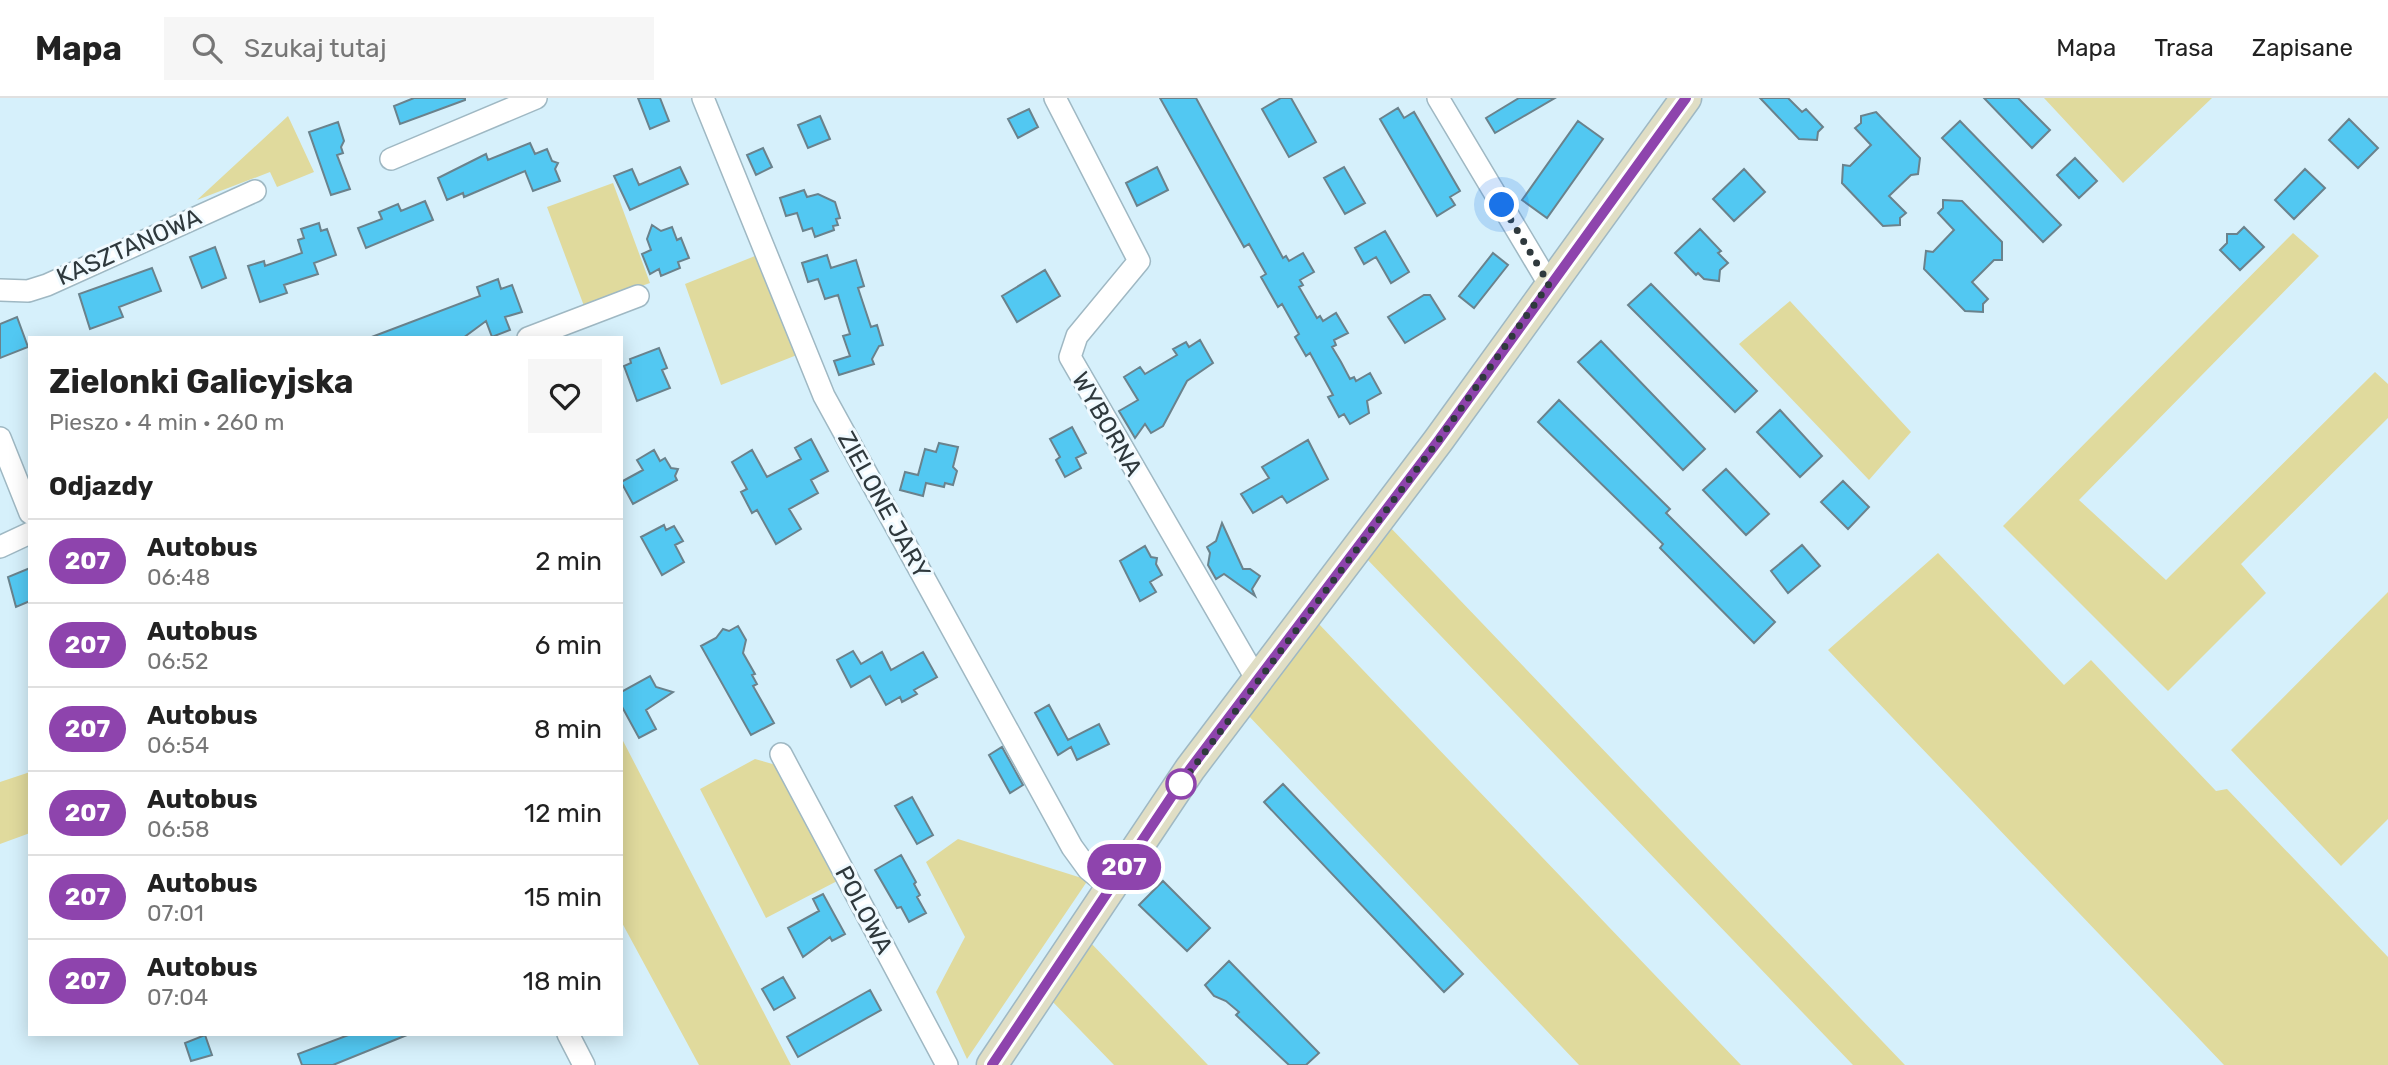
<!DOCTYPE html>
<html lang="pl">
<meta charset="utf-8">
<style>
body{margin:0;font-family:Rubik,sans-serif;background:#f6f6f6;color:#222;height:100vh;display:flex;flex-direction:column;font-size:26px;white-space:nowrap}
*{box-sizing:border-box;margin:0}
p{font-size:23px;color:#767676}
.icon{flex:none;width:38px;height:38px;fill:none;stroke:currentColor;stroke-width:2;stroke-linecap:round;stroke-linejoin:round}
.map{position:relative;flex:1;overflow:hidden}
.sheet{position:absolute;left:28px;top:238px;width:595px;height:700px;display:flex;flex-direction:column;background:#fff;border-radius:0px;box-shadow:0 4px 18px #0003}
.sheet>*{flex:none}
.badge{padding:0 14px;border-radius:23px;font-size:24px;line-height:46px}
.you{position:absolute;width:35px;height:35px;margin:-18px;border:5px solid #fff;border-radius:50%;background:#1a73e8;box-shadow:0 0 0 10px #1a73e833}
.map>.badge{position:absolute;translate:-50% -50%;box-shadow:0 0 0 4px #fff}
h2{padding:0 21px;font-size:26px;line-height:63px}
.round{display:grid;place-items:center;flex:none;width:74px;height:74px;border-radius:0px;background:#f6f6f6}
.headline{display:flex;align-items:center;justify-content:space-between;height:119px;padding:0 21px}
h1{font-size:33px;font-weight:700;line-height:52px}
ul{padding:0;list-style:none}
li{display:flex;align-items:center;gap:21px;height:84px;padding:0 21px;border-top:2px solid #e0e0e0}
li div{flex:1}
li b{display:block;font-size:26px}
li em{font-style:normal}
li .badge{min-width:77px;font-weight:700;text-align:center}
header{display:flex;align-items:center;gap:42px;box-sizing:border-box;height:98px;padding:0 35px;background:#fff;border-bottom:2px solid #e0e0e0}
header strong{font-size:33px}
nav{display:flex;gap:38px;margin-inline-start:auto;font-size:24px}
.search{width:490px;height:63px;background:#f6f6f6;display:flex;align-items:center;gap:18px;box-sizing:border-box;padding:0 24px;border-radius:0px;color:#767676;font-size:26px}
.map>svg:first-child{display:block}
.green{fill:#e0da9d}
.building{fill:#52c8f2;stroke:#6a828c;stroke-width:2}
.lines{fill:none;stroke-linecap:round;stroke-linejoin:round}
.street-casing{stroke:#9fb8c3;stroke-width:24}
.secondary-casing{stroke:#9fb8c3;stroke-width:33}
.street{stroke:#fff;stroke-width:21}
.secondary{stroke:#e0dec5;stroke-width:30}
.line-casing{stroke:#fff;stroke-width:16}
.line{stroke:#8e44ad;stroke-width:10}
.walk{stroke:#2f393d;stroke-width:7;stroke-dasharray:0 12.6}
.stop-dot{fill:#fff;stroke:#8e44ad;stroke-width:3.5}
.labels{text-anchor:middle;stroke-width:6;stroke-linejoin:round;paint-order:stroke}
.street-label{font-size:24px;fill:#2f393d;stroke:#f0faff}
</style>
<header>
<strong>Mapa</strong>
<div class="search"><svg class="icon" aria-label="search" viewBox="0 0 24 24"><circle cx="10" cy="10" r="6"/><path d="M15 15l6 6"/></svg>Szukaj tutaj</div>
<nav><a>Mapa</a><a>Trasa</a><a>Zapisane</a></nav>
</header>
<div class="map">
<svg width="2388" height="967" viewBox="0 0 2388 967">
<rect width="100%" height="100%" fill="#d6f0fb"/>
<path class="green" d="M2044 0H2212L2123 85Z
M288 18 314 74 277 89 270 74 197 102Z
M613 85 650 185 584 208 547 109Z
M2293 135 2319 158 2079 402 2166 482 2375 274 2388 286V320L2241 466 2266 495 2168 593 2003 428Z
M760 156 802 255 721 287 685 186Z
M1790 203 1911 334 1869 382 1739 246Z
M1389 428 1905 967H1853L1365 459Z
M1938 455 2064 587 2091 562 2216 693 2227 691 2388 859V967H2224L1828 552Z
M2388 494V721L2341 768 2231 652Z
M1317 524 1741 967H1579L1247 616Z
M621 639 791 967H699L621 823Z
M755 661 783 669 841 781 766 820 700 691Z
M30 674V735L0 746V684Z
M958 741 1088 782 967 961 936 894 965 839 926 764Z
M1088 842 1208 967H1114L1049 900Z"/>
<path class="building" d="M414 0H465V2L400 26 394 8Z
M638 0H660L669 23 650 31Z
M1160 0H1196L1283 160 1286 158 1289 163 1303 155 1314 174 1300 182 1303 187 1299 189 1317 220 1320 218 1323 223 1336 215 1348 235 1334 242 1336 247 1332 249 1341 264 1350 281 1354 279 1356 283 1370 275 1381 295 1367 303 1369 315 1350 326 1344 316 1339 319 1328 299 1333 297 1310 255 1306 258 1295 239 1299 236 1282 206 1278 209 1261 179 1266 176 1249 146 1244 149Z
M1281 0H1291L1316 44 1289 59 1262 11Z
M1519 0H1555L1495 35 1486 20Z
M1760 0H1788L1802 14 1806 11 1823 29 1818 34 1817 42 1799 41Z
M1984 0H2018L2050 32 2032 50Z
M1398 10 1404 20 1414 14 1460 93 1450 99 1455 107 1437 118 1380 21Z
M1029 11 1038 29 1018 40 1008 21Z
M1876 14 1920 60 1918 76 1911 77 1889 98 1906 115 1900 120V127L1883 128 1842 85 1843 67 1850 68 1871 47 1855 30 1861 25V18Z
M820 18 830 41 808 50 798 27Z
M2349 21 2378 50 2358 70 2329 42Z
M1578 23 1603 41 1547 120 1522 102Z
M1960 23 2061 127 2043 144 1942 40Z
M338 24 344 43 341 49 343 55 337 57 350 91 331 97 309 34Z
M530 45 535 56 547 51 552 63 558 65 555 71 560 83 533 93 525 73 464 99 463 95 447 102 438 80 486 56 488 62Z
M763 50 772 69 756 77 747 57Z
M2075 60 2097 83 2079 100 2057 77Z
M680 69 688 86 630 112 614 78 632 71 639 87Z
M1157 69 1168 92 1137 108 1126 85Z
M1344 69 1365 105 1345 116 1324 80Z
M1744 71 1765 94 1734 123 1713 101Z
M2305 71 2325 90 2294 121 2275 102Z
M804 92 807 99 818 96 835 104 840 120 836 121 838 127 833 128 834 132 815 139 812 130 803 133 797 115 786 118 780 100Z
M1943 102 1962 103 2002 144V162H1994L1972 184 1988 201 1983 206V214L1965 213 1924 171 1926 153 1933 154 1954 132 1938 115 1943 110Z
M425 103 433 122 366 150 358 130 382 121 379 114 398 106 401 113Z
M319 125 321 133 327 131 336 157 314 165 318 176 284 187 287 195 260 204 248 168 264 163 265 168 302 155 298 142 304 140 301 131Z
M652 127 661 133 672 129 677 142 681 140 689 160 678 164 680 170 661 178 659 171 650 176 642 156 651 152 647 141Z
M2244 129 2264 149 2240 172 2220 152 2227 145V136H2237Z
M1700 131 1721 153 1718 155 1728 165 1720 172 1719 183 1704 181 1698 175 1696 177 1675 155Z
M1385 133 1409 174 1391 185 1376 159 1364 166 1355 150Z
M215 149 226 180 202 190 190 159Z
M1493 155 1508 167 1474 210 1459 198Z
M827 157 831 170 856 162 864 188 858 190 871 229 877 227 883 247 879 248 872 261 874 266 839 277 834 263 850 258 843 238 850 236 838 197 825 201 818 181 808 184 802 165Z
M152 170 161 193 119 209 123 219 90 231 79 196Z
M1045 172 1060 198 1017 224 1002 198Z
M498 181 501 191 512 187 522 214 505 219 510 232 492 239 486 223 463 240H369L480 198 477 189Z
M1651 186 1757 293 1735 314 1628 207Z
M1424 197H1430L1445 221 1405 245 1388 219Z
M17 219 28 249 0 260V226Z
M1200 242 1213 265 1187 283 1163 328 1151 335 1145 326 1135 340 1119 313 1138 302 1124 279 1140 269 1145 276 1177 257 1173 251 1186 244 1189 249Z
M1601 243 1705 351 1683 372 1578 264Z
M659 250 667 270 662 272 670 290 637 303 624 268 631 265 630 261Z
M1559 302 1670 411 1666 415 1775 524 1754 545 1660 450 1663 446 1538 324Z
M1780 312 1822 358 1800 379 1757 334Z
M1072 329 1086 355 1076 360 1081 370 1065 379 1056 362 1060 359 1050 341Z
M811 341 828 373 811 382 818 395 789 411 801 431 776 446 757 412 752 415 741 394 747 391 732 364 752 352 767 379 801 361 795 350Z
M1308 342 1328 381 1287 405 1282 398 1253 415 1241 396 1269 380 1262 369Z
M939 345 958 349 953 369 957 373 953 387 945 385 944 389 926 385 923 398 900 392 905 374 918 377 925 351 936 354Z
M654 352 660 363 665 360 671 370 678 371 675 378 677 382 633 406 621 384 643 372 637 362Z
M1726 371 1769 416 1746 437 1703 392Z
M1843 383 1869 409 1848 431 1821 404Z
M1222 425 1243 471H1250L1260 478 1252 491 1255 498 1224 476 1216 481 1208 467 1210 455 1207 449 1216 443Z
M664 427 666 432 674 428 683 443 675 447 684 464 662 477 641 439Z
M1802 447 1820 468 1788 495 1771 473Z
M1145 448 1151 459 1157 460 1156 466 1162 477 1150 484 1156 494 1140 503 1120 463Z
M30 470V503L16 509 8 479Z
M738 528 746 542 743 555 755 576 752 577 757 586 753 588 774 625 751 637 701 548 716 540 723 531 729 533Z
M853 553 861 566 882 554 891 572 923 554 937 579 914 592 917 596 902 604 900 599 886 607 870 578 851 589 837 562Z
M650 578 656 589 673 594 646 612 656 631 639 640 621 607V594Z
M1049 607 1068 642 1099 626 1109 646 1077 662 1071 649 1058 657 1035 615Z
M1002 649 1023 687 1010 695 989 657Z
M1283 686 1463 876 1444 894 1264 704Z
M912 699 933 737 917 746 895 708Z
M901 757 916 784 914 786 920 797 917 799 926 815 909 824 901 809 897 810 875 772Z
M1163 783 1210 830 1187 853 1139 807Z
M823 796 845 836 832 843 830 839 803 859 788 830 819 813 813 801Z
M1229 863 1319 955 1306 967H1289L1236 917 1239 914 1226 903 1214 898 1205 887Z
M783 879 795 900 774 912 762 891Z
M870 892 881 912 798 959 787 939Z
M351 936 407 937 333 967H302L298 956Z
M205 937 212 957 191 963 185 945Z"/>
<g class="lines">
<defs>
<path id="street" d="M703 0 824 298 1072 749 1088 771 1110 789
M1055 0 1139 163 1077 238 1070 259 1257 582
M1438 0 1549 186
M391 61 536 0
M0 192 28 193 47 187 255 93
M528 240 638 198
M0 340 30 415
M0 449 30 435
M781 656 947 967
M568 936 584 967"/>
<path id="secondary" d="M992 967 1190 671 1438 343 1686 0"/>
</defs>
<use href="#street" class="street-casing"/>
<use href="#secondary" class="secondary-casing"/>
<use href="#street" class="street"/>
<use href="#secondary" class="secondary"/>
</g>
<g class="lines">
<defs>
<path id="line" d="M992 967 1190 671 1438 343 1686 0"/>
</defs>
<use href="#line" class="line-casing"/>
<use href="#line" class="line"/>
<path class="walk" d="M1181 686 1178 690 1438 343 1549 186 1502 107"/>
</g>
<circle class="stop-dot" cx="1181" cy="686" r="14"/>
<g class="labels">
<g class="street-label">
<text transform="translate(129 149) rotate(-24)" y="8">KASZTANOWA</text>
<text transform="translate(1107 326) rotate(60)" y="8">WYBORNA</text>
<text transform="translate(884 407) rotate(61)" y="8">ZIELONE JARY</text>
<text transform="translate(864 812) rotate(62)" y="8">POLOWA</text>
</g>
</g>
</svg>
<div class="you" style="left:1502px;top:107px"></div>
<b class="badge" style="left:1124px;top:769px;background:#8e44ad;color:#fff">207</b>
<section class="sheet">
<div class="headline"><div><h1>Zielonki Galicyjska</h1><p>Pieszo · 4 min · 260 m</p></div><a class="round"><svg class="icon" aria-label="heart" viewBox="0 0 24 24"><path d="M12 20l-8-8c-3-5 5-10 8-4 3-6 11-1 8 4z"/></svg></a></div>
<h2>Odjazdy</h2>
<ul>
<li><span class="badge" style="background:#8e44ad;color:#fff">207</span><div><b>Autobus</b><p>06:48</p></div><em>2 min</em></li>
<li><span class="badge" style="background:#8e44ad;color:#fff">207</span><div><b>Autobus</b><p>06:52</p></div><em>6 min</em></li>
<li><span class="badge" style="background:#8e44ad;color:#fff">207</span><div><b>Autobus</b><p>06:54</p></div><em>8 min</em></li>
<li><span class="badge" style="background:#8e44ad;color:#fff">207</span><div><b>Autobus</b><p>06:58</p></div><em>12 min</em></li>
<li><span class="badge" style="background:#8e44ad;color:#fff">207</span><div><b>Autobus</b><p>07:01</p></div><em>15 min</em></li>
<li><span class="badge" style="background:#8e44ad;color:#fff">207</span><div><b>Autobus</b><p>07:04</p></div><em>18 min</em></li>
</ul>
</section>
</div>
